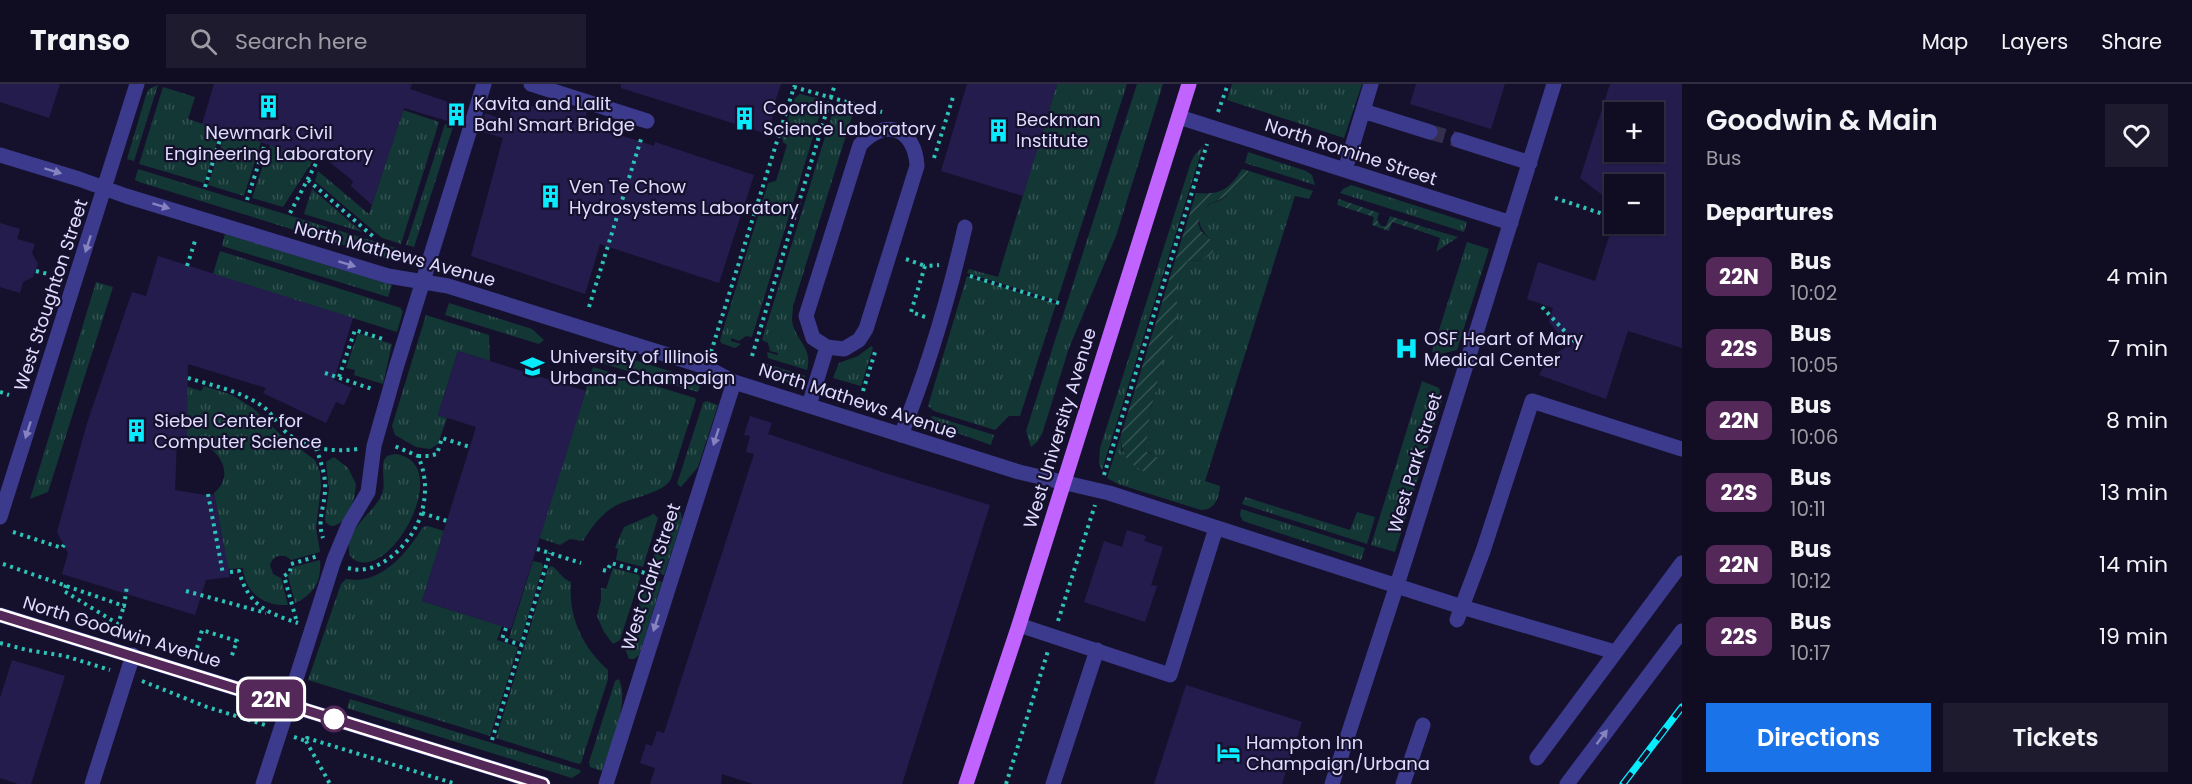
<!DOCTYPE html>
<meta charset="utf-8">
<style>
body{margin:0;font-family:Poppins,sans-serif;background:#1e1b2f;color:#f1f3f6;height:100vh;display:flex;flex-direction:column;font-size:22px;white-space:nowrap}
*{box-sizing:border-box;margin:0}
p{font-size:20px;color:#9c9ca5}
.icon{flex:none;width:33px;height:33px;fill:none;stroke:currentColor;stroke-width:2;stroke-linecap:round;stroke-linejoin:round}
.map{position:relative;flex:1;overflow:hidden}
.sheet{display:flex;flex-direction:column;background:#100d22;width:510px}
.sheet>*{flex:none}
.badge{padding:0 12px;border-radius:9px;font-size:21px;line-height:39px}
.controls{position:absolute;left:1604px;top:18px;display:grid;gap:12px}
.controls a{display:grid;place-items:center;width:60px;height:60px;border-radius:0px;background:#100d22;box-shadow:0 2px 4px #0004,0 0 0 2px #302d40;font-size:30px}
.map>.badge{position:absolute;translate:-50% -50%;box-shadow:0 0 0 3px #fff}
h2{padding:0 24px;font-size:22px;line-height:54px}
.round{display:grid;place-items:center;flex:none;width:63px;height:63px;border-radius:0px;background:#1e1b2f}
.head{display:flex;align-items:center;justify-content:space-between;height:102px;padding:0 24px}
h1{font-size:28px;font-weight:600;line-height:45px}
.button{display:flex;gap:12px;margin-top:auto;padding:12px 24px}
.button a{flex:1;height:69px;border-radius:0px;background:#1a73e8;color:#fff;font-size:24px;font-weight:600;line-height:69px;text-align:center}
.button a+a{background:#1e1b2f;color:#f1f3f6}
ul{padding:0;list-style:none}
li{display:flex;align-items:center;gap:18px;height:72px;padding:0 24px}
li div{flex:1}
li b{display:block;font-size:22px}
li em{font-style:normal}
li .badge{min-width:66px;font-weight:700;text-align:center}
header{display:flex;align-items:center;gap:36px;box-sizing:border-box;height:84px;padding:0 30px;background:#100d22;border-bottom:2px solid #302d40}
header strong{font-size:28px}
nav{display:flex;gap:33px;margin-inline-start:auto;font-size:21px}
.search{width:420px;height:54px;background:#1e1b2f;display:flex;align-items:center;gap:15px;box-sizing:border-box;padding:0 21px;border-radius:0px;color:#9c9ca5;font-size:22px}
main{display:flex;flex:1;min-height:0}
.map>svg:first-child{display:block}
.grass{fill:url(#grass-tufts)}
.garden{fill:url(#garden-furrows)}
.building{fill:#251c4e;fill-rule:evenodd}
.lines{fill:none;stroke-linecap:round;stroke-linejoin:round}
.minor-tunnel{stroke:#332f4c;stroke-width:15;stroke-dasharray:15 8;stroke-linecap:butt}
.path{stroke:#2dc3b6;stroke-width:4;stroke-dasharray:3 4.5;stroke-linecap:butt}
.minor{stroke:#3c3a8d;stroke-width:15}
.major{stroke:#c163ff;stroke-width:15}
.rail-casing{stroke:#08ecff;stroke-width:7}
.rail{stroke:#15112d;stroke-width:4.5;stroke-dasharray:14;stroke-linecap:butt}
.oneway{fill:#8683c0}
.line-casing{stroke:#fff;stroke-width:14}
.line{stroke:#542859;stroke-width:9}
.stop-dot{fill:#fff;stroke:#542859;stroke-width:3}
.labels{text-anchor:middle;stroke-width:4.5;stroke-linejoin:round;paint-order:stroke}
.poi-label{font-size:18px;fill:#e0dcff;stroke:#15112d;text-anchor:start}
.street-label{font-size:18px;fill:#e0dcff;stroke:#15112d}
</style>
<header>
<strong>Transo</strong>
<div class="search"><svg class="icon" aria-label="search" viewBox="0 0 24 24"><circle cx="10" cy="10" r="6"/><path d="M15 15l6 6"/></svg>Search here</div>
<nav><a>Map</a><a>Layers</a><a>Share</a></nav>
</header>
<main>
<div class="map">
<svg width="1682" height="700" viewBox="0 0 1682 700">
<defs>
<pattern id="grass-tufts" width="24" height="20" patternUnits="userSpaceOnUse" patternTransform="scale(1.5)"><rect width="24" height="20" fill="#133735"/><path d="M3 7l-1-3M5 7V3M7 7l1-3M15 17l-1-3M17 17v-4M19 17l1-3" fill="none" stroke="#355353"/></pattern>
<pattern id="garden-furrows" width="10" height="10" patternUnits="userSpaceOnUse" patternTransform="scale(1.5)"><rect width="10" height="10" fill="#133735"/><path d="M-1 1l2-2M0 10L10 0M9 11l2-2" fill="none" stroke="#355353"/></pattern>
</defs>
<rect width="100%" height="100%" fill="#15112d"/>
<path class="grass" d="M1057 0H1127L1057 217 967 189 969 185 998 193Z
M1137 0H1163L1116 152 1069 264 1042 350 1037 358 1031 363 1026 347Z
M1232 0H1362L1344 54 1227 16Z
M158 1 134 77 127 75 146 11 149 5Z
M163 3 195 13 188 35 221 46 204 99 139 80Z
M800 10 819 15 823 20 752 253 746 252 739 257 731 254V257L741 260 735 264 721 259 720 256 768 99 776 97 787 61 783 58 782 53 795 14Z
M838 21 854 26 793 222C793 227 792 232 792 237 796 259 813 262 807 286L768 274 767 268 777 271 778 269 770 267 768 259 762 256 834 24Z
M403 26 439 38 401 160 382 154 315 97 318 87 369 130Z
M445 40 453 43 414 163 406 161Z
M226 47 261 58 244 112 208 101Z
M270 61 314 75 283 123 252 114Z
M1203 62 1102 386 1099 380 1100 364 1191 78 1194 72Z
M1248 68 1306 87 1312 91 1315 101 1245 79Z
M138 85 399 165 395 177 139 98 135 96Z
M1249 87 1313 107 1309 115 1295 112 1205 397 1220 402C1219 414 1215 426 1201 426L1118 400 1107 394 1120 354 1122 367 1153 370 1144 366 1149 346V331L1156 306 1159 284 1171 261 1177 235V198L1188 177 1203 176 1211 156C1200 146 1192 131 1209 121 1213 118 1218 118 1222 115 1232 109 1245 97 1249 87Z
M1351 101 1467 138 1464 148 1340 109 1343 105Z
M312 105 362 148 304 130Z
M1427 144 1458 153 1436 168 1440 154 1426 149Z
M225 150 392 201 388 213 222 162Z
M1467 158 1489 165 1457 266 1440 270 1432 268Z
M220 167 401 224V226L403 227 397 248 213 190Z
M967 192 1056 220 1020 332H1009L995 346 934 327 928 322Z
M96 198 113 203 48 408 30 415Z
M449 219 532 245 544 256 539 260 445 231Z
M426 231 489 251 490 277 458 267 438 331 447 334 438 360 430 365 416 363 395 351 392 342Z
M358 249 392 260 383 300 354 291 355 286 346 284Z
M871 262 873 264 861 302 833 294 839 279 858 272Z
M601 268H608L702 297 698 308 591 276Z
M767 280 770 281 806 292C796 307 775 294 760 290L763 281Z
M593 283 695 314 696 316 671 395C663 410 631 413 615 422 601 430 591 444 583 457L570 455 560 461 539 454Z
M1422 297 1439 304 1442 317 1395 468 1371 461Z
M186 302 201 307 204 302 232 311 253 324 282 352 315 376 320 388 321 403 316 444 320 468 291 476C283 468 273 471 270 481L273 490 281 494 288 521C264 522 245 509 243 484L228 485 214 409C232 395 225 372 205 361 200 358 193 357 187 355Z
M706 317 718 321 698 383 681 403 677 400 703 319Z
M933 332 994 351 991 361 940 343 931 333Z
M395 370C459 378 385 509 350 472 342 446 373 431 382 410 386 399 381 387 384 376L387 372Z
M334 373 348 384 356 400C355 415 349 441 331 442L326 439 325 435 329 405 326 378Z
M1245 413 1350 446 1357 428 1375 433 1367 460 1242 420Z
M676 424 681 429 682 436 664 491 651 487 650 484 666 436Z
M1241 425 1365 464 1361 476 1243 437 1240 431Z
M654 430 658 434 643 483 616 476 618 465 615 464 624 443Z
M428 442 444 447 422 517 502 542 497 556 518 563 490 652 308 596 341 500 346 495C349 495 352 496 356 496 386 495 409 466 423 443Z
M320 476C322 496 314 511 295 519L288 492 293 483Z
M533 477 542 479 543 483 520 558 509 554Z
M551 482C558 484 560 494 571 498 568 532 582 563 608 586V595L581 679 579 680 496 654 548 485Z
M613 484 639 491 640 494 620 556 613 560 604 548 597 532 601 516V504L606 505Z
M650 494 662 498 639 571 634 575H629L625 564 647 496Z
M619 595C630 620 610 662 602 687L590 683 589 678 615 597Z
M350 615 580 686 581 688 572 694 347 624Z"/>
<path class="garden" d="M1242 85 1249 87 1237 107 1208 121 1202 127 1198 139 1201 147 1211 156 1213 168 1203 176 1188 177 1177 198V235L1171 261 1159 285 1156 306 1149 331V346L1144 366 1160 375 1159 383 1152 392C1129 379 1125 379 1120 354L1196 109C1220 111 1229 106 1242 85Z
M1339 115 1379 129 1377 136 1381 142H1386L1390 132 1427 144 1426 149 1392 138 1389 147 1372 141 1374 133 1337 121Z"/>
<path class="building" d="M0 0H60L49 34 0 18Z
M214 0H412L410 5 466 24 461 41 404 24 372 121 351 102 353 97 316 67 314 75 202 40Z
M621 0H781L775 18 777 19 767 50 621 4Z
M967 0H1057L1023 112 941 87Z
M1416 0H1505L1491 45 1410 20Z
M1610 0H1682V264L1628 247 1606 315 1539 291 1550 273 1568 262 1549 238 1553 224 1527 215 1538 178 1595 197 1613 140H1653V100H1614V120L1580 94ZM1614 28H1653V68H1614Z
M513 21 578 25 587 28 583 39 654 62 655 58 754 91 719 199 600 160 585 210 471 172 503 54 480 47 485 29 508 37Z
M0 139 20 145 17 155 35 160 32 169 38 180 33 193 23 198 20 209 0 203Z
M158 172 353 234 334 296 352 304 344 321 336 318 326 339 263 309 266 304 188 280 187 355H177L175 406 205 411 214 410 230 493 206 496 195 531 62 490 68 469 57 448 87 339 132 208 146 212Z
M458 267 586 307 511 545 422 517 476 343 438 331Z
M750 332 772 339 768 350 888 390 990 421 902 700H753L722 690 721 700H650L655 684 640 679 646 660 652 662 657 647 664 649 754 370 746 368 750 352 744 351Z
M1127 446 1146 452 1144 457 1163 463 1151 501 1157 502 1145 538 1084 518 1104 457 1122 463Z
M12 576 65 592 31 700H18L0 694V614Z
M1186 601 1302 638 1282 700H1154Z"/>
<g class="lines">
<path class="minor-tunnel" d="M1430 48 1458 56"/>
<path class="path" d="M1218 28 1228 0
M934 74 954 10
M308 96 376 155
M205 103 223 46
M1555 114 1603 130 1614 128
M247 116 265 60
M290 129 321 70
M906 175 925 182
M187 182 195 157
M36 187 48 190
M970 192 1062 220
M589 223 642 52
M1542 223 1575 258
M925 233 911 228 925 182 939 181
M711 268 794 3 882 28
M752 272 835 0
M325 289 372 305
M339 293 355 246 386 256
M188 294C214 302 245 308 266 325 274 332 279 343 288 350 310 366 332 368 358 365
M863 307 876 265
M0 308 9 311
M316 364C321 378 326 392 325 407 324 424 317 437 323 454
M418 372H429L437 370 442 354 470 363
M1104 391 1207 60
M208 410 223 490
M422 429 447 437
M13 448 62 464 64 461
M537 465 581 479
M3 480 124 522 127 502
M348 484C380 494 415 456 422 427 427 408 426 390 418 372L392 361
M603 486 607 487 611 479 645 489
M230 488 239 487C248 521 267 529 298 539
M66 501 64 507 118 540 124 522
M186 507 266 529
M296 535 284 492 290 488 291 480 318 472
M1058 537 1095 421
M506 544 502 555 522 561
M0 559 27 566 65 572 110 586
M197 564 202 546 237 557 231 574
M142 597 207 623 265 641
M294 653 306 657 307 654 456 700
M492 656 550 469
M306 657 330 700
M1006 700 1048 567"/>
<path class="minor" d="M531 0 647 37
M1363 27 1430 48
M1179 33 1511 139
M1458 56 1530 79
M0 71 79 95 126 112 388 192 448 202 706 283 734 298 1019 388 1109 409 1462 523 1615 568
M1345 86 1371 0
M809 321 827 263 844 265 859 256 866 245 917 82C915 44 885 33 860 61L806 232 813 254 827 263
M901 351C928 284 949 213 965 143
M0 433 137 0
M0 531 543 700
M1457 536 1483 467 1532 317 1682 365
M1019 541 1170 591 1216 444
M296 595 334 476 349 440 368 408 374 362 396 284 484 0
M1537 674 1682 479
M92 700 133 571
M263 700 289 620
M606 700 734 298
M1053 700 1097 566
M1332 700 1406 473 1554 0
M1403 700 1423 641
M1567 700 1682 547"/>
<path class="major" d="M966 700 1019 541 1189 0"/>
<defs>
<path id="rail" d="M1623 700 1682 623"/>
</defs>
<use href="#rail" class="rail-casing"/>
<use href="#rail" class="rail"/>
</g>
<defs><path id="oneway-solid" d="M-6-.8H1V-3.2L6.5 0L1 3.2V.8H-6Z" transform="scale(1.5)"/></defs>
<g class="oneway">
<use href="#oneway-solid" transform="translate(53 87) rotate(17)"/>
<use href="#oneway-solid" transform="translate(161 122) rotate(17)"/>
<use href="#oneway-solid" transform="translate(88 160) rotate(108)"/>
<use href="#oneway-solid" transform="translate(347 180) rotate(17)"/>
<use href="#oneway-solid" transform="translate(28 346) rotate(108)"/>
<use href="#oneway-solid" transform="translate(716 353) rotate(108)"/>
<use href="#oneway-solid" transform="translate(656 539) rotate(108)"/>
<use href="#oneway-solid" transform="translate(1602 653) rotate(-53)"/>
</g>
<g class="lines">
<defs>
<path id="line" d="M0 531 543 700"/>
</defs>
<use href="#line" class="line-casing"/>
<use href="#line" class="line"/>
</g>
<defs>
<symbol id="building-bare" viewBox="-9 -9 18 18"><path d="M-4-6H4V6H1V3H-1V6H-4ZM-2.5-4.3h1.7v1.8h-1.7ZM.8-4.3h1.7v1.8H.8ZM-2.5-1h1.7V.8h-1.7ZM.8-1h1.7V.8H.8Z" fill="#08ecff" stroke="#15112d" stroke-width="2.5" paint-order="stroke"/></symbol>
<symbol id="hospital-bare" viewBox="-9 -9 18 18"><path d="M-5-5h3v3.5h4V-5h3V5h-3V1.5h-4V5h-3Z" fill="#08ecff" stroke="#15112d" stroke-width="2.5" paint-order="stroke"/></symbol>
<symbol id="university-bare" viewBox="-9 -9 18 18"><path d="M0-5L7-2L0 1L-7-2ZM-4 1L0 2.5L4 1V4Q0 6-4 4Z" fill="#08ecff" stroke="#15112d" stroke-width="2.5" paint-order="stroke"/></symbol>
<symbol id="hotel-bare" viewBox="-9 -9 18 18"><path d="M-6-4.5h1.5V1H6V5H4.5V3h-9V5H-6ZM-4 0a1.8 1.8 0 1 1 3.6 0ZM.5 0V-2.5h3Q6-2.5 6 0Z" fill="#08ecff" stroke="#15112d" stroke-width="2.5" paint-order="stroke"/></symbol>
</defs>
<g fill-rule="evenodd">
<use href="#building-bare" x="252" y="6" width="33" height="33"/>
<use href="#building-bare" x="440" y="14" width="33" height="33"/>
<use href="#building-bare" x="728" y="18" width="33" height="33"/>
<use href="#building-bare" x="982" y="30" width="33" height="33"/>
<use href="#building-bare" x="534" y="96" width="33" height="33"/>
<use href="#hospital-bare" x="1390" y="248" width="33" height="33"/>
<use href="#university-bare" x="516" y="266" width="33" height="33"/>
<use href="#building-bare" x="120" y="330" width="33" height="33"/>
<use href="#hotel-bare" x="1212" y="652" width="33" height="33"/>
</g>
<circle class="stop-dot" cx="334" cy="635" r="12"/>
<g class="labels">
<g class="poi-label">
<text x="474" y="26">Kavita and Lalit<tspan x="474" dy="21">Bahl Smart Bridge</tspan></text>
<text x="763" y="30">Coordinated<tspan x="763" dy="21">Science Laboratory</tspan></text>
<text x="1016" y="42">Beckman<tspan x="1016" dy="21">Institute</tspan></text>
<text x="269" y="55" text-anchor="middle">Newmark Civil<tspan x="269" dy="21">Engineering Laboratory</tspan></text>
<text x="569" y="109">Ven Te Chow<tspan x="569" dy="21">Hydrosystems Laboratory</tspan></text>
<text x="1424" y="261">OSF Heart of Mary<tspan x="1424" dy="21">Medical Center</tspan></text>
<text x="550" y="279">University of Illinois<tspan x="550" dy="21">Urbana-Champaign</tspan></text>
<text x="154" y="343">Siebel Center for<tspan x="154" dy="21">Computer Science</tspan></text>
<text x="1246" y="665">Hampton Inn<tspan x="1246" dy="21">Champaign/Urbana</tspan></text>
</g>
<g class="street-label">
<text transform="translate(1351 68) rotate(18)" y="6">North Romine Street</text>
<text transform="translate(395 170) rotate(15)" y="6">North Mathews Avenue</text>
<text transform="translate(51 211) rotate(-72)" y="6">West Stoughton Street</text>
<text transform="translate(858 317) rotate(18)" y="6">North Mathews Avenue</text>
<text transform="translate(1060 344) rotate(-73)" y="6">West University Avenue</text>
<text transform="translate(1415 379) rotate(-73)" y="6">West Park Street</text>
<text transform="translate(651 493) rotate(-72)" y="6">West Clark Street</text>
<text transform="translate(122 548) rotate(17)" y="6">North Goodwin Avenue</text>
</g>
</g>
</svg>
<div class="controls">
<a>+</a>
<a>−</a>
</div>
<b class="badge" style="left:271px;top:615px;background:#542859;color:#fff">22N</b>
</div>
<section class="sheet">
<div class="head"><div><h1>Goodwin &amp; Main</h1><p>Bus</p></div><a class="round"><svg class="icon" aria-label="heart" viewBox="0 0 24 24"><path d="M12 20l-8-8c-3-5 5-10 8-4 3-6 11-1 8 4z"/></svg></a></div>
<h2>Departures</h2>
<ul>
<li><span class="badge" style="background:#542859;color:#fff">22N</span><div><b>Bus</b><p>10:02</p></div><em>4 min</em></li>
<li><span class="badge" style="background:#542859;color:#fff">22S</span><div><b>Bus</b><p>10:05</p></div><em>7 min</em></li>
<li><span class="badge" style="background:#542859;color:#fff">22N</span><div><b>Bus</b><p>10:06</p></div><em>8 min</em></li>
<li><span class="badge" style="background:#542859;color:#fff">22S</span><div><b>Bus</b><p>10:11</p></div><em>13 min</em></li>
<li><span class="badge" style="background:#542859;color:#fff">22N</span><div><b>Bus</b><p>10:12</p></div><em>14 min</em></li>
<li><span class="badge" style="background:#542859;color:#fff">22S</span><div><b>Bus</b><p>10:17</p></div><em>19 min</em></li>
</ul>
<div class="button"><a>Directions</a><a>Tickets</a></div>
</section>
</main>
